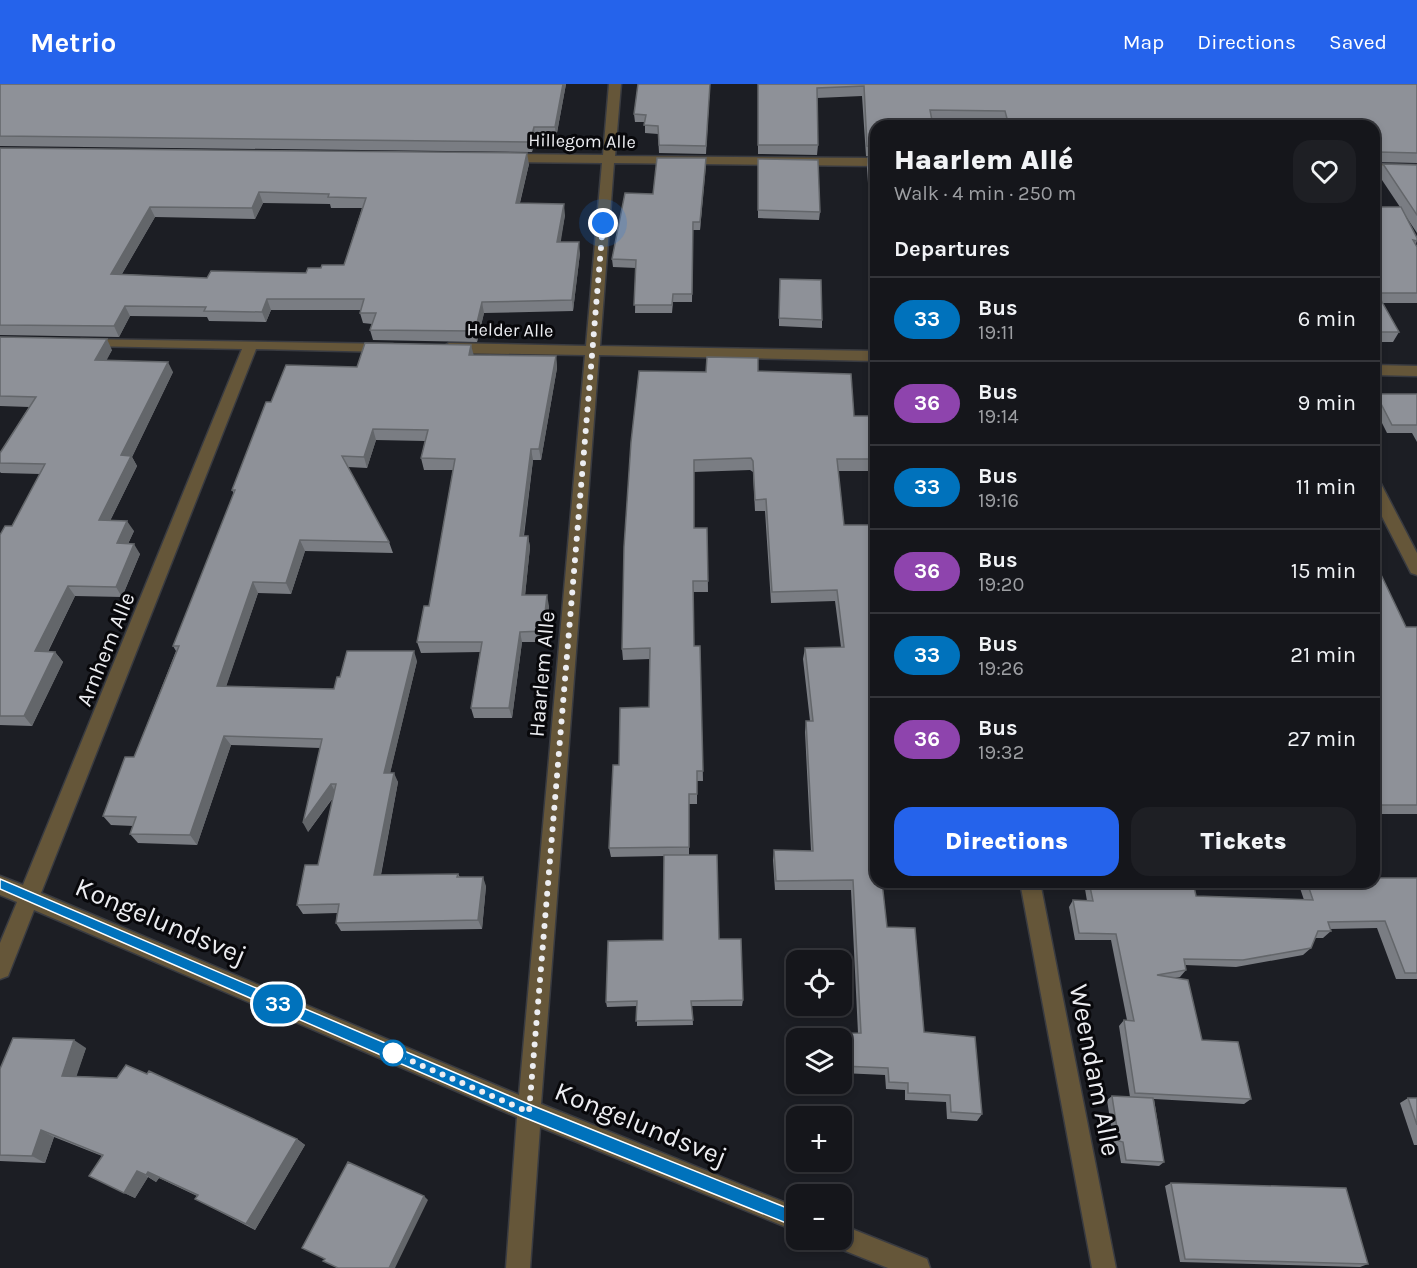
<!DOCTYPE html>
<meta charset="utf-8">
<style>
body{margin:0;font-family:Karla,sans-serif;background:#1e1f24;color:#f1f3f6;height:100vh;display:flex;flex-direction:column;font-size:22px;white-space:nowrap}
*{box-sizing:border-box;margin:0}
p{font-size:20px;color:#9d9fa3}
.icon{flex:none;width:33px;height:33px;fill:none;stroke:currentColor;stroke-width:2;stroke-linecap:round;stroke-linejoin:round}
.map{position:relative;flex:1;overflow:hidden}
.details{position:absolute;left:870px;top:36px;width:510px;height:768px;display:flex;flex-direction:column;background:#15161b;border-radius:18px;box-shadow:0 3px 9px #0003,0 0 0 2px #34353a}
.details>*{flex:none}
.badge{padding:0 12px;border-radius:20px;font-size:21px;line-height:39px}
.buttons{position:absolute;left:786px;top:866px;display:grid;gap:12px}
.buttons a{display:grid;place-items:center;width:66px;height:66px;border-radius:12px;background:#15161b;box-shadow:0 3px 9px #0003,0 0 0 2px #34353a;font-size:30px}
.you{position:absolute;width:30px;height:30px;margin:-15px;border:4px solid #fff;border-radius:50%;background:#1a73e8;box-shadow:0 0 0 9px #1a73e833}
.map>.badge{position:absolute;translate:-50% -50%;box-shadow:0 0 0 3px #fff}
h2{padding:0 24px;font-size:22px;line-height:54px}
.round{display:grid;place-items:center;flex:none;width:63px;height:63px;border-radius:18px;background:#1e1f24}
.summary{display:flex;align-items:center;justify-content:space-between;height:102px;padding:0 24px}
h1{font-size:28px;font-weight:800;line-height:45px}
.primary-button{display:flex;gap:12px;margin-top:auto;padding:12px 24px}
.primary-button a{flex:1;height:69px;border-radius:18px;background:#2563eb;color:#fff;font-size:24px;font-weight:800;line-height:69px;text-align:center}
.primary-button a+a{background:#1e1f24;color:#f1f3f6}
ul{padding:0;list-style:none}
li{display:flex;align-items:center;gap:18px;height:84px;padding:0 24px;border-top:2px solid #34353a}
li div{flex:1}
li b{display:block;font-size:22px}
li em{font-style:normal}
li .badge{min-width:66px;font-weight:700;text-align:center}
header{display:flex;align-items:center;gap:36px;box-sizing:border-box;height:84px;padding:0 30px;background:#2563eb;color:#fff}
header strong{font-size:28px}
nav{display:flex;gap:33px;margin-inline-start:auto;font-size:21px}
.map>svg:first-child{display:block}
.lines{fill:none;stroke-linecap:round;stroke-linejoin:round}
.minor-casing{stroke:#393b41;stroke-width:3}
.minor{fill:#655639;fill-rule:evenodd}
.wall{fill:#7a7d83;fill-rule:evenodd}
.shaded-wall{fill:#63666a}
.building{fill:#8e9198;stroke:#63666a;stroke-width:1.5;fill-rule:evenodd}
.line{fill:#0072bc;stroke:#fff;stroke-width:1.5}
.walk{stroke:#ecedf1;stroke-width:6;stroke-dasharray:0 10.8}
.stop-dot{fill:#fff;stroke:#0072bc;stroke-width:3}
.labels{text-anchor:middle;stroke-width:6;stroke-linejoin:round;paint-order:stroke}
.far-street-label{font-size:18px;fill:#ecedf1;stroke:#08080b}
.street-label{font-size:22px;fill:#ecedf1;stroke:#08080b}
.near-street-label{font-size:27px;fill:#ecedf1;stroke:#08080b}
</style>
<header>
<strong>Metrio</strong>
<nav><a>Map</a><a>Directions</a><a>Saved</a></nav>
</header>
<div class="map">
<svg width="1417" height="1184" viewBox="0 0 1417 1184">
<rect width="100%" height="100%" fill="#1c1e24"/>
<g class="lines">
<defs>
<path id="minor" d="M609 0H621L615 72 876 74V82L614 79 600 262 876 267V277L599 271 541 1020 796 1123V1147L540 1043 530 1184H506L517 1033 34 826 8 892 0 895V859L17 818 0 811V792L23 801 242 265 86 262 81 261 79 258 81 255 393 260 395 263 388 268 256 265 41 809 519 1011 585 271 449 269 442 264 449 259 586 262 602 79 506 78 500 74 506 70 603 71Z
M1374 80 1417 81V89L1374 88Z
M1374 281 1417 282V292L1374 291Z
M1374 396 1380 398 1417 469V491L1411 489 1374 417Z
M1020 798H1040L1116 1184H1092Z
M842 1141 927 1175 930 1184H888L833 1162 831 1155H842Z"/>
</defs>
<use href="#minor" class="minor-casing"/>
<use href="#minor" class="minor"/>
</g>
<path class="wall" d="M0 0H566L556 54H535L532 68 0 62Z
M710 0 706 70 659 69 658 50 645 49V38H635L634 30Z
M758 0H1417V79L1374 78V42H1005L1003 36H932L876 42V74L866 72 862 12 817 14 818 61 817 71 758 70Z
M0 64 529 80 520 119 565 131 560 158 580 169 573 227 484 229 477 258 373 256 370 246 372 240 363 239 360 229 361 226H271L266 238 209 237 207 233 130 232 119 253 0 251ZM263 119 330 120 331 124H362L344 181 321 184 306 189 207 194 122 190 155 133 255 135Z
M706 74 700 146H693L692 218H673L672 229H635L636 184 613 183 612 175 653 110Z
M868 74H876V145H871L867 84Z
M758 75 820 128 819 136 758 134Z
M1383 80 1417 81V149L1405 131 1417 154 1416 161 1417 163V219H1382L1399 248 1393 258H1374V123H1400L1378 90Z
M779 203 822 236V244L779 242Z
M0 253 112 266 106 276 173 288 132 373 137 382 110 437 134 447 128 460 140 470 122 513 75 512 48 568H55L63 578 32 642 0 641V451L12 442 40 390 1 389 0 388V369L29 323 0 322Z
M474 271 556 272 557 284 541 376H533L524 452H528L530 463 525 511 549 522 545 558H522L512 634H474L471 624 480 568 421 569 417 558 429 522 453 386H424L421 374 425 357 376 356 367 384 348 383 389 458 393 469 305 467 291 510 258 509 226 602 334 605 340 593 417 577 390 689 398 698 381 791 458 790 460 793 486 802 482 845 341 847 336 839 337 829 303 830 297 821 318 781 333 714 308 748 320 664 231 661 197 761 138 759 130 750 133 742 111 741 103 732 134 673 176 567 173 562 234 410 232 406 271 318 357 283Z
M758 287 854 332 876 347V387H838L876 798 887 843 924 948 982 1030 977 1037 947 1035 946 1018 905 1016V1006L886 1005 885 991 842 989V954L858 949 851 806H775L773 776 774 766 811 767 805 648 806 637H810L803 575 805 564 841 563 835 517 771 519 765 427H755L753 388 750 386 694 388V444H707L708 508H693L694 562H700L703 697H697V720H689V771L719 855 743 916 742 922H692L693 941 637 942V922L607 923 606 918 663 856 664 772 611 773 609 764 619 681 649 623 650 575 623 576 622 565 706 288Z
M1376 310H1417V358L1412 349H1387L1374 323V313Z
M1374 476 1406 543H1417V730H1374Z
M1417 794V895H1396L1377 844 1330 845 1331 847 1323 854H1315L1311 864 1303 871 1236 883 1185 881 1186 886 1180 893 1174 894 1202 956 1251 1015 1244 1020 1154 1015 1164 1078 1159 1082 1121 1079 1118 1062 1114 1061 1107 1016 1112 1012 1130 1013 1119 942 1124 936H1127L1111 856H1075L1069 823 1073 816 1087 817 1084 799 1085 798H1193L1196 812 1304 816 1298 798H1374Z
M86 964 76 992 117 994 147 990 297 1055 305 1061 255 1146 195 1115 197 1112 159 1094 156 1098 148 1093 135 1114 89 1092 102 1072 54 1053 45 1079 0 1077V985Z
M1408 1014H1417V1061H1414L1400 1019Z
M1171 1099 1368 1180 1360 1183 1180 1178 1165 1102Z"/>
<path class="shaded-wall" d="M563 0H566L556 54 555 43Z
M534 43 535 54 532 68 530 58Z
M527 69 529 80 517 130 516 119Z
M706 74V82L700 146V138Z
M259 108 263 119 255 135 252 124Z
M564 120 565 131 559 169 557 158Z
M150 123 155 133 116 200 111 190Z
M579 158 580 169 573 227 572 216Z
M267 215 271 226 266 238 262 228Z
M482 218 484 229 477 258 475 247Z
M125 222 130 232 119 253 114 242Z
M107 255 112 266 101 287 95 276Z
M471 261 474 272 469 271Z
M556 272 557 284 541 376 539 365Z
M168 278 173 288 132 373 137 382 105 447 99 436 121 371Z
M373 345 376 356 367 384 364 373Z
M531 365 533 376 522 463 520 452Z
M127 437 134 447 123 470 117 459Z
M528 452 530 463 524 522 522 511Z
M300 456 305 467 291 510 286 499Z
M134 460 140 470 122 513 116 503Z
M253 498 258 509 223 612 217 602Z
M68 502 75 512 43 577 35 567Z
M547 511 549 522 545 558 543 547Z
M520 548 522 558 512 634 509 624Z
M414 567 417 577 388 698 384 689Z
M55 568 63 578 32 642 24 632Z
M224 652 231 661 197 761 190 751Z
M394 689 398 698 379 800 374 791Z
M331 700 336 709 308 748 303 739Z
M483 793 486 802 482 845 478 836Z
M74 956 86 964 74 1000 62 992Z
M41 1046 54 1053 45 1079 32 1072Z
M297 1055 305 1061 255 1146 246 1140Z
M137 1087 148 1093 135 1114 124 1109Z
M148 1088 159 1094 156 1098 146 1091Z
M424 1112 428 1116 395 1184H389Z"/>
<path class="building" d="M0 0H563L555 43H534L530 58 0 52Z
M638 0H710L706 62 659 61 658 42 644 41 646 31 634 30Z
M758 0H1417V69L1379 68 1377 71 1374 67V42H1009L1005 27 930 26 933 42H876V63L867 62 864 2 817 4 818 61H758Z
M0 64 527 69 516 119 564 120 557 158H579L572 216 482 218 475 247 370 246 376 229H360L364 215H267L262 228 204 227 206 223 125 222 114 242 0 241ZM259 108 329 110 328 113 366 114 344 181H322L321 184H308L306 189 211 187 207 194 111 190 150 123 252 124Z
M657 74H706L700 138H693L692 210H673L672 221H634L636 176 612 175 625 109 653 110Z
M868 74H876V135H872Z
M758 75 818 76 820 128 758 126Z
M1383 80 1417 81V131Z
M1374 123H1401L1417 154V157L1413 156 1417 163V209H1377L1399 248H1374Z
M780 195 821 196 822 236 779 234Z
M0 253 107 255 95 276 168 278 121 371 131 372 99 436 127 437 117 459 134 460 116 503 68 502 35 567 55 568 24 632H0V451L5 442H12L45 380 0 379V369L36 313 0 312Z
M365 259 471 261 469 271 556 272 539 365H531L520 452H528L522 511H547L543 547 520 548 509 624H471L482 558H417L424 522H429L455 375 421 374 428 346 373 345 364 373 342 372 389 458 300 456 286 499 253 498 217 602 334 605 337 593H340L347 567H414L384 689H394L374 791 458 790 457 793H483L478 836 336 839 339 820 297 821 305 781H318L336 700H331L303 739 322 655 224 652 190 751 130 750 136 733 103 732 125 673H134L179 562H173L235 406H232L266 318H271L286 281 357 283Z
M707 273 758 274V287L851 290 854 332H874L876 347V375H837L844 441H876V798H882L887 843 915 844 924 948 975 953 982 1030 951 1028 950 1011 908 1009V999L889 998 888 984 842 982V954H813V950L861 949 853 796 776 797 774 766 813 767 806 637H813L805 564 844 563 837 506 772 508 766 415 755 416 753 377 751 374 694 376V444H707L708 497H693L694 562H700L703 687H697V710H689V763L609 764 613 681H619L620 624 649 623 650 564 622 565 624 463 631 358 639 287 706 288Z
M1376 310H1417V341H1392Z
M1374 476 1406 543H1417V721H1375L1374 718Z
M664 771H717L719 855H741L743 916 691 917 693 936 636 937 637 917 606 918 608 857 663 856Z
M1374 794H1417V889H1405L1385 837 1328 838 1331 847H1318L1311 864 1243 876 1184 875 1186 886 1157 891 1188 896 1202 956 1238 958 1251 1015 1135 1009 1124 936 1134 937 1116 850 1079 849 1073 816 1093 817 1089 798H1193L1196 812 1313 816 1307 798H1374Z
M13 954 74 956 62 992 117 994 126 981 147 990 149 987 297 1055 246 1140 195 1115 198 1111 148 1088 146 1091 137 1087 124 1109 89 1092 103 1071 41 1046 32 1072 0 1071V985Z
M1112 1012 1153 1014 1164 1078 1126 1076 1123 1058 1119 1057Z
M1408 1014H1417V1041Z
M348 1078 424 1112 389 1184H338L323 1177 325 1175 302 1164Z
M1171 1099 1346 1104 1368 1180 1185 1175Z"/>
<path class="line" d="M0 795 531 1021 802 1130 804 1135 802 1141 796 1143 523 1033 0 805Z"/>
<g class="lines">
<path class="walk" d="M393 969 529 1028 603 139"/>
</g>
<circle class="stop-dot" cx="393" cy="969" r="12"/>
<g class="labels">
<g class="far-street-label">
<text transform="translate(582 57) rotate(1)" y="6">Hillegom Alle</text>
<text transform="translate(510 246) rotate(1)" y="6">Helder Alle</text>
</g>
<g class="street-label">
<text transform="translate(105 565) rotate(-68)" y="8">Arnhem Alle</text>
<text transform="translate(541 590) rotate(-85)" y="8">Haarlem Alle</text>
</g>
<g class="near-street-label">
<text transform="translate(161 837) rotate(23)" y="9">Kongelundsvej</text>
<text transform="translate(1095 986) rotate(79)" y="9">Weendam Alle</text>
<text transform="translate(641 1040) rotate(22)" y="9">Kongelundsvej</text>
</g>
</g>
</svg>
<div class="buttons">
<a><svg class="icon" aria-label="locate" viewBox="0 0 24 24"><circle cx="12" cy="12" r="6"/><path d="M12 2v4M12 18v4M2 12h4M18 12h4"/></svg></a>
<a><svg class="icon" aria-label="layers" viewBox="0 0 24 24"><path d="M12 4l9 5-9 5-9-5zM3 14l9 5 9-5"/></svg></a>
<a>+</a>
<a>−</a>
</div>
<div class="you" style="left:603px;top:139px"></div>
<b class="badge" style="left:278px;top:920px;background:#0072bc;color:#fff">33</b>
<section class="details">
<div class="summary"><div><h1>Haarlem Allé</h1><p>Walk · 4 min · 250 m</p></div><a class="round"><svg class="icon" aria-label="heart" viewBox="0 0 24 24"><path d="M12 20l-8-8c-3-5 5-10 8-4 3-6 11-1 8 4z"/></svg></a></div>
<h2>Departures</h2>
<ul>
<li><span class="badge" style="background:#0072bc;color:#fff">33</span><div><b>Bus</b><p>19:11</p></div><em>6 min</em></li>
<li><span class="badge" style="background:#8e44ad;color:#fff">36</span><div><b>Bus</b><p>19:14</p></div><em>9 min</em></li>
<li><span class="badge" style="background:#0072bc;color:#fff">33</span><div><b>Bus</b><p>19:16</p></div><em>11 min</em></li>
<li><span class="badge" style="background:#8e44ad;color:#fff">36</span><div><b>Bus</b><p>19:20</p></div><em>15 min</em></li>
<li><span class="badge" style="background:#0072bc;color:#fff">33</span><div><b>Bus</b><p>19:26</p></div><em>21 min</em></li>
<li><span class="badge" style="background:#8e44ad;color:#fff">36</span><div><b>Bus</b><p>19:32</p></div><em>27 min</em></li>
</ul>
<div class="primary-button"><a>Directions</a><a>Tickets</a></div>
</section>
</div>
